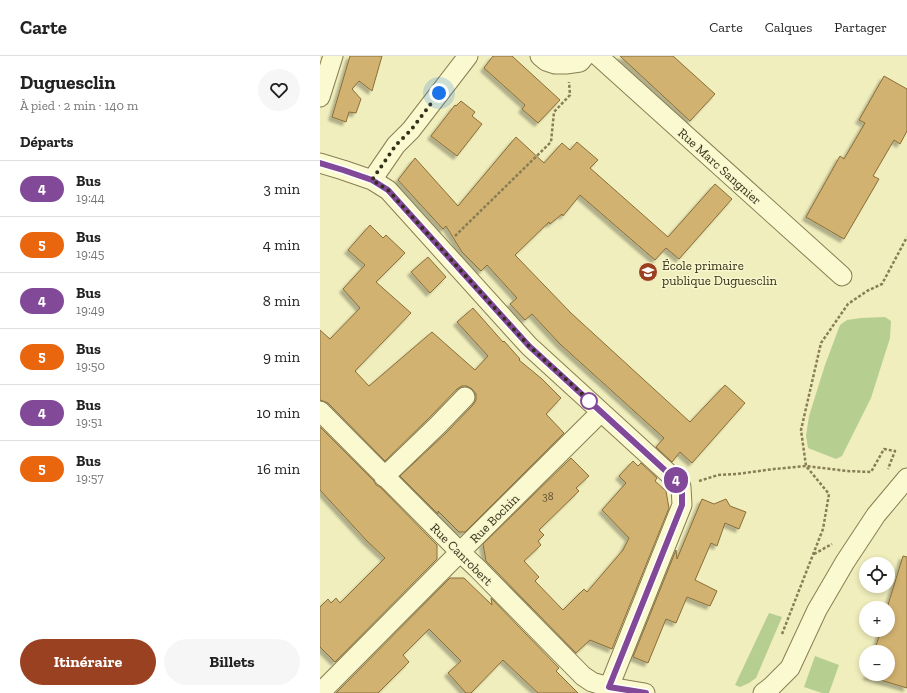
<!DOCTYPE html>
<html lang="fr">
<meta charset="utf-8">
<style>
body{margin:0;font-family:"Zilla Slab",serif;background:#f6f6f6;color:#222;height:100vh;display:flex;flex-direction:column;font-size:15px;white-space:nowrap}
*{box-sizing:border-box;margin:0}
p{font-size:13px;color:#767676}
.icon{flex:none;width:22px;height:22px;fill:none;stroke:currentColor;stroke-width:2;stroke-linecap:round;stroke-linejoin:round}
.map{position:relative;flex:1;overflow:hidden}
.side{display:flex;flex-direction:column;background:#fff;width:320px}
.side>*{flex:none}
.badge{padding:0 8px;border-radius:13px;font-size:14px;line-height:26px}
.tools{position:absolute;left:539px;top:501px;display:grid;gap:8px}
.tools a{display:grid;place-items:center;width:36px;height:36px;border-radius:50%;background:#fff;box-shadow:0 2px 6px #0003;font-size:20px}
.you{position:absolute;width:20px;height:20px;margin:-10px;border:3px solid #fff;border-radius:50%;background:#1a73e8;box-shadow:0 0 0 6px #1a73e833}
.map>.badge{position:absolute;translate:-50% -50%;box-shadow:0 0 0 2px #fff}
h2{padding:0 20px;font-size:15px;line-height:36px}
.round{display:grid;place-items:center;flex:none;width:42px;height:42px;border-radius:21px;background:#f6f6f6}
.summary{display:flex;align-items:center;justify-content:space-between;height:68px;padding:0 20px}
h1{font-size:19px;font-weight:700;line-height:30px}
.primary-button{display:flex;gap:8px;margin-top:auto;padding:8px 20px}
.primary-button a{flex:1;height:46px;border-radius:24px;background:#9a4121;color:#fff;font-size:16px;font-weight:700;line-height:46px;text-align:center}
.primary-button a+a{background:#f6f6f6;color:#222}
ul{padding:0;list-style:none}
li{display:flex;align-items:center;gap:12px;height:56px;padding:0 20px;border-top:1px solid #e0e0e0}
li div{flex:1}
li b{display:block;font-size:15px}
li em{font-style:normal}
li .badge{min-width:44px;font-weight:700;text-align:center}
header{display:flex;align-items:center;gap:24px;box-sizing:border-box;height:56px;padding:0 20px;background:#fff;border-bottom:1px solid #e0e0e0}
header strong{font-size:19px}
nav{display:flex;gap:22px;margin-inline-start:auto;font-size:14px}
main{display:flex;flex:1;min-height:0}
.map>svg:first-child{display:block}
.green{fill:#b6ce90}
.building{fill:#d1b26f;stroke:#896e39;filter:url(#shadow)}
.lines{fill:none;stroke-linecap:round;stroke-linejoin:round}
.street-casing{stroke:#887e55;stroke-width:21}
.path{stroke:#887e55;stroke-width:2.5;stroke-dasharray:3 2;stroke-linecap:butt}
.street{stroke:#fbf9cf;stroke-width:19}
.line-casing{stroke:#fff;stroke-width:9}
.line{stroke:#814997;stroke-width:6}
.walk{stroke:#362f1a;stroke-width:4;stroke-dasharray:0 7.2}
.stop-dot{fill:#fff;stroke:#814997;stroke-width:2}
.labels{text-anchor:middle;stroke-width:3;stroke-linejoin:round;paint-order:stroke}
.number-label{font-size:11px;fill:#5d502f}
.street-label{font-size:13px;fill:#362f1a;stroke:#f7f6cc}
.poi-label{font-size:13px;fill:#362f1a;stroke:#f7f6cc;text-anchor:start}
</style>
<header>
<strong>Carte</strong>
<nav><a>Carte</a><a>Calques</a><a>Partager</a></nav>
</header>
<main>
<section class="side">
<div class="summary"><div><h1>Duguesclin</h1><p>À pied · 2 min · 140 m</p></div><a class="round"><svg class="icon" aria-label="heart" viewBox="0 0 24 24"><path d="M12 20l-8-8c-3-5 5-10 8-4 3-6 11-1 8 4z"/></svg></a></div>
<h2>Départs</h2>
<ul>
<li><span class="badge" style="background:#814997;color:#fff">4</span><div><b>Bus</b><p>19:44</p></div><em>3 min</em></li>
<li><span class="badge" style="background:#e9660f;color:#fff">5</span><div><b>Bus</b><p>19:45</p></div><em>4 min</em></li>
<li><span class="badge" style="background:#814997;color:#fff">4</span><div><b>Bus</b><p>19:49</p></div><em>8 min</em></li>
<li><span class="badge" style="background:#e9660f;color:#fff">5</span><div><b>Bus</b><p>19:50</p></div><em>9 min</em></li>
<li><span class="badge" style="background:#814997;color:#fff">4</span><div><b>Bus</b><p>19:51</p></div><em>10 min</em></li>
<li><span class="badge" style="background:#e9660f;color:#fff">5</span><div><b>Bus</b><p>19:57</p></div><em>16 min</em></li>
</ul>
<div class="primary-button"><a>Itinéraire</a><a>Billets</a></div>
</section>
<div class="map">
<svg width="587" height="637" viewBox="0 0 587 637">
<defs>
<filter id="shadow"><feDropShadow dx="-3.5" dy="3.5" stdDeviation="1" flood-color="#0004"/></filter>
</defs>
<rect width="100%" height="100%" fill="#f0eebc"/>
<path class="green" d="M565 261 571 265 570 282 551 342 522 400 516 403 488 392 486 380 489 360 505 309 520 269 527 264 541 262Z
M449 557 462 561 436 622 429 627 420 631 415 629Z
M495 600 519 609 509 637H502L484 631Z"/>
<path class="building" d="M30 0H62L52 35 39 25 32 33 41 43 36 57 29 56 26 66 12 61Z
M173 0H192L240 44 218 67 202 53 205 49 164 12Z
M300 0H353L395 38 370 65Z
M564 20 587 33V75L580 88 574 84 553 120 559 123 524 183 486 161 520 100 524 103 545 67 539 64Z
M141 45 155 56 152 60 162 68 137 100 111 80 135 49 136 50Z
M196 81 224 107 242 87 250 94 257 86 278 104 270 112 348 181 395 128 412 143 359 203 346 192 335 204 260 139 243 160 242 158 230 168 229 166 195 199 251 257 370 366 405 329 425 347 372 407 360 396 352 406 336 391 344 382 240 288 212 258 205 264 190 248 197 242 167 209 161 215 142 196 126 170 123 173 78 124 95 102 138 150Z
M50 169 63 182 66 179 85 197 56 226 91 257 35 315 49 330 112 276 155 314 168 300 137 266 153 252 183 286 184 285 200 303 199 304 222 323 241 342 226 358 244 377 145 476H139L118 455V458L80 420 126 377 153 349 156 344V338L152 333 147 330H142L137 333 110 361 65 405 8 347 3 345 0 344V274L10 283 40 252 23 233 45 209 28 194Z
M108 201 126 221 110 237 91 216Z
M0 371 54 425 56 429 60 431 117 489V503L15 606 0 591V551L8 543 11 547 16 542 20 547 65 502 47 485 0 434Z
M251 402 269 420 256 432 259 435 219 474 224 479 218 485 221 489 204 505 219 521 215 525 243 554 264 533 267 536 303 494 309 482 282 454 306 427 299 420 313 405 318 410 321 407 337 422 335 425 346 435 349 452 292 593 270 584 256 597 166 505 163 488Z
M382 443 394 448 406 443 410 450 426 456 419 473 405 467 397 490 391 487 375 524 397 535 390 550 367 541 356 567 346 563 328 607 313 601 356 494 357 503Z
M583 500 587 501V632L547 620V618H568V596H554L561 574H568L567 552Z
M130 522H144L172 549 171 542 239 612 236 615 258 637H218L183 604 151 637H146L128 617 141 605 109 573 83 599 89 606 58 637H16Z"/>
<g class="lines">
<defs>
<path id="street" d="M220 0 226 5 235 8H246L260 6 265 0
M278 0 522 220
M0 41 13 0
M0 107 23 114 52 124 68 134 209 290 358 426 361 431 362 449 289 631 288 637
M52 124 76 89 91 74 148 0
M0 355 140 496 157 512 263 620 272 626 289 631 325 637
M64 421 118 369 145 341
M0 637 140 496 281 356
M443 637 452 630 470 612 497 554 525 506 556 459 587 422"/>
</defs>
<use href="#street" class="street-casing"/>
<path class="path" d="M135 180 231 86 234 56 250 39 249 26
M379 425 398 419 417 418 454 413 486 410 527 415 551 416 564 393 575 395 568 413
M494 498 512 488
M462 578 503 473 509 438 486 410 481 374 501 287 528 248 547 235 562 228 587 181"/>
<use href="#street" class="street"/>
</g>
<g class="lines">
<defs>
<path id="line" d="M0 107 23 114 52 124 68 134 209 290 348 417 358 426 362 431V449L289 631 326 637"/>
</defs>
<use href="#line" class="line-casing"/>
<use href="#line" class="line"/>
<path class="walk" d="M119 37 91 74 76 89 52 124 68 134 209 290 271 346 269 345"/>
</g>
<defs>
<symbol id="school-disc" viewBox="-11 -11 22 22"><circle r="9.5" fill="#9a4121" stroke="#f7f6cc"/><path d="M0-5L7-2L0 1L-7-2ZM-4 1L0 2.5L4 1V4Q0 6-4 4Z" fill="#fff"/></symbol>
</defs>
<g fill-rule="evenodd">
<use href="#school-disc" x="317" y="205" width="22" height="22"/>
</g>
<circle class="stop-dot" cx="269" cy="345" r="8"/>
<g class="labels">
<g class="number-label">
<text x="228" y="444">38</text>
</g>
<g class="street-label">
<text transform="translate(400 110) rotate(42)" y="5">Rue Marc Sangnier</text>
<text transform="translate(174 462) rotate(-45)" y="5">Rue Bochin</text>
<text transform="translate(142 498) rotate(45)" y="5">Rue Canrobert</text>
</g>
<g class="poi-label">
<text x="342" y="214">École primaire<tspan x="342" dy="15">publique Duguesclin</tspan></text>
</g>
</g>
</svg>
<div class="tools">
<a><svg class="icon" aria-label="locate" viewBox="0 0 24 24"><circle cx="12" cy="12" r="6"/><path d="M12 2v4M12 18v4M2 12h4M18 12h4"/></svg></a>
<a>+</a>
<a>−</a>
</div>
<div class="you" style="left:119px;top:37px"></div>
<b class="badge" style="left:356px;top:424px;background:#814997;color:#fff">4</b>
</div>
</main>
